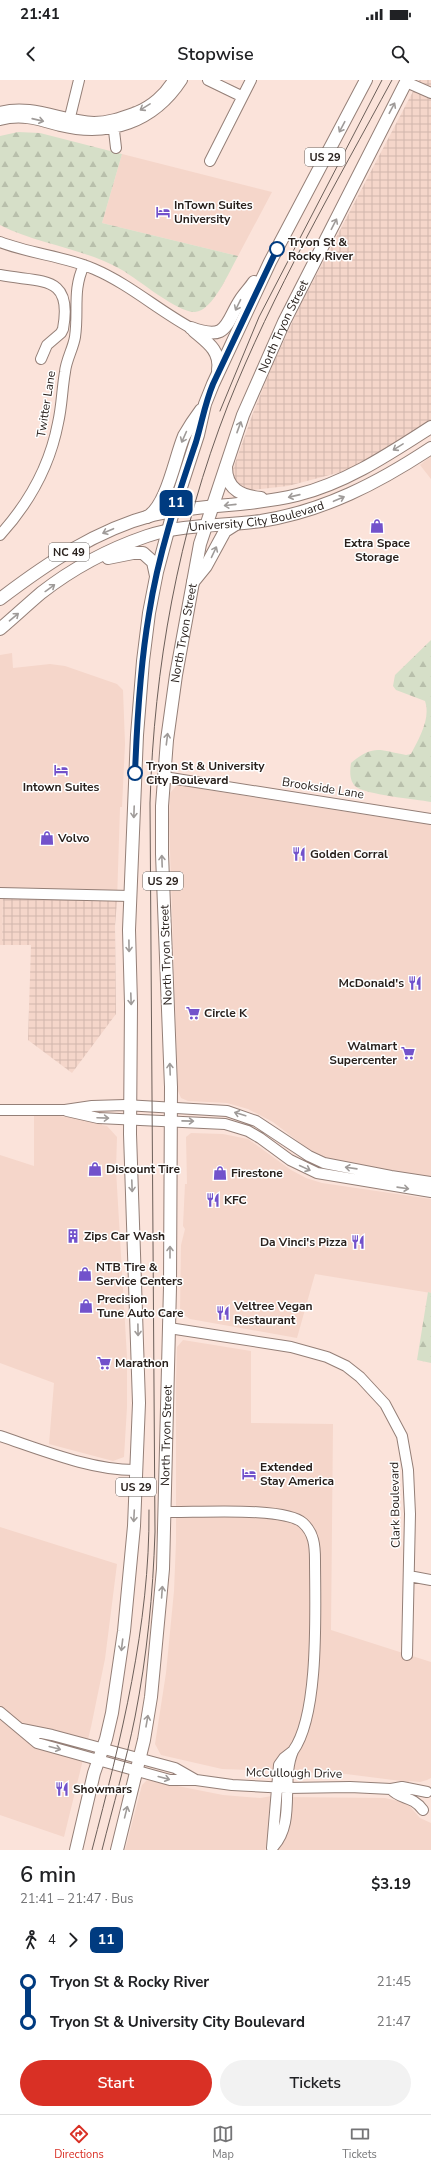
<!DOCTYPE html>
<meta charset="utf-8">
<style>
body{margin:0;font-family:"Nunito Sans",sans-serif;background:#f2f2f2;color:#202124;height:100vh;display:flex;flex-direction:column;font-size:15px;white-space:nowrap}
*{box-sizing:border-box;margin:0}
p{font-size:13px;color:#757577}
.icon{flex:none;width:22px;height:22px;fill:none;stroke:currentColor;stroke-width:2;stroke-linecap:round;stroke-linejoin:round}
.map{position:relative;height:1770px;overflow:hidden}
.drawer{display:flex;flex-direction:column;background:#fff;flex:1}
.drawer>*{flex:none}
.badge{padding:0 8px;border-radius:6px;font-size:14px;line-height:26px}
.map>.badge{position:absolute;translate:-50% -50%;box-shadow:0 0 0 2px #fff}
.legs{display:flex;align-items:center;gap:6px;height:44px;padding:0 20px;font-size:13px}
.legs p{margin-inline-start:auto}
.summary{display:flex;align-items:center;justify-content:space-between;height:68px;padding:0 20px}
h1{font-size:22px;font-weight:600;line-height:30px}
.button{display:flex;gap:8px;margin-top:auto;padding:8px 20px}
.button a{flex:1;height:46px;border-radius:24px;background:#d93025;color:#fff;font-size:16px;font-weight:600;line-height:46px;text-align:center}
.button a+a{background:#f2f2f2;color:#202124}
ul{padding:0 20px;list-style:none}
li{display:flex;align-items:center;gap:14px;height:40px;font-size:15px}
li i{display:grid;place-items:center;width:6px;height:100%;margin:0 5px;background:currentColor}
li i::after{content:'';width:10px;height:10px;margin:-5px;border:3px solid;border-radius:50%;background:#fff}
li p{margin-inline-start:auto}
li:first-child i{background:linear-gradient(#0000 50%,currentColor 0)}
li:last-child i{background:linear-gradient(currentColor 50%,#0000 0)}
.status{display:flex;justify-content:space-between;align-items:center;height:28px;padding:0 20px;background:#fff;direction:ltr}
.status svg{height:11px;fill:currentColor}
header{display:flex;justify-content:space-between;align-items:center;height:52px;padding:0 20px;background:#fff;font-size:18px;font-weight:600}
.tab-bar{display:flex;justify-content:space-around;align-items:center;height:56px;border-top:1px solid #e0e0e0;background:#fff;font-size:11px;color:#757577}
.tab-bar a{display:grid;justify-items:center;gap:2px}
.tab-bar .selected{color:#d93025}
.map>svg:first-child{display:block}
.built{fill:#f5d6ca}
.industrial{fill:url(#industrial-grid)}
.forest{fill:url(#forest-firs)}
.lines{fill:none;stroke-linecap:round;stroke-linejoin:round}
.minor-casing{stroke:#947f77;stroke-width:12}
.major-casing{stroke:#947f77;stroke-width:14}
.minor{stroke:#fff;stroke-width:10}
.major{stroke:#fff;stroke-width:12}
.tram{stroke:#6c5f59;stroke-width:1}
.oneway{stroke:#9f9b99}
.line-1-casing{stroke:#fff;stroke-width:9}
.line-1{stroke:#003b80;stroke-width:6}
.stop-1-dot{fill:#fff;stroke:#003b80;stroke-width:2}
.labels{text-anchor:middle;stroke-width:3;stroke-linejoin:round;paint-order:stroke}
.shield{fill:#fff;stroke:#696461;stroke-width:1}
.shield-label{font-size:11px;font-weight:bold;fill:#29211d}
.poi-label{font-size:12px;font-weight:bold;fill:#29211d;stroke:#fff;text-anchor:start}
.stop-label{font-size:12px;font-weight:bold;fill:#29211d;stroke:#fff;text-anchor:start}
.street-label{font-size:12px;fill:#29211d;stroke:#fff}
</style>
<div class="status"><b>21:41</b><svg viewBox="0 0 49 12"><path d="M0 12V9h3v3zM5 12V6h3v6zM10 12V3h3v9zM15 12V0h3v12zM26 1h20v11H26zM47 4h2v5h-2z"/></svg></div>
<header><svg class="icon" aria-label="back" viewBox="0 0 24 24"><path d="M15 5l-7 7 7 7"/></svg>Stopwise<svg class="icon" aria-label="search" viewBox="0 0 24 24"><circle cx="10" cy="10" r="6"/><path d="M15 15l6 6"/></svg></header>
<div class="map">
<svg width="431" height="1770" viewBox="0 0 431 1770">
<defs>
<pattern id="industrial-grid" width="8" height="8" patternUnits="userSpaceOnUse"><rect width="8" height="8" fill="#f5d6ca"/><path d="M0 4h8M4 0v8" fill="none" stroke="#d2b7ad"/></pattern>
<pattern id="forest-firs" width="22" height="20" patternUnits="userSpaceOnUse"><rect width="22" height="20" fill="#d6dfc8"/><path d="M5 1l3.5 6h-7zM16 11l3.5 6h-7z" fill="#b8bfab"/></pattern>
</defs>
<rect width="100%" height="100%" fill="#fbe3da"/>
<path class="built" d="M122 74 272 112 238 176 102 143Z
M431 376V399L420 385Z
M12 573 13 588 50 584 65 586 117 604 123 610 125 664 122 727H120L117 821 3 818 2 865H0V575Z
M177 705 431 745V1098L328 1080 308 1069 273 1042 248 1029 227 1023 188 1021 181 1018 178 1011 169 741 170 713Z
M34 1035 59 1036 102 1042V1045L107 1046 117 1057 116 1090 127 1277V1327L124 1377 113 1381 49 1364 54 1303 0 1283V1075L34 1086Z
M191 1053 223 1054 248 1059 291 1090 306 1098 322 1103 431 1119V1213L315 1194 297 1258 190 1239 180 1232 181 1165 185 1149 183 1146 185 1104H187L186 1057Z
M183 1260 251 1271V1343L333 1344 331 1550 431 1582V1698L427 1700 420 1702 409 1701V1702L346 1694 222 1689 161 1675 155 1664 166 1593 174 1511 176 1462V1300L177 1267Z
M0 1447 117 1484 105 1579 91 1647 64 1757 0 1735Z
M147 1700 223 1715 260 1718 272 1716 268 1763 265 1770H125L142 1705Z
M281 1717 385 1718 407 1723 420 1738 431 1743V1770H270Z"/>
<path class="industrial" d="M419 0H431V341L368 381 341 392 288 406 252 410 240 408 233 400V389L253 333 273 284 299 228Z
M3 818 117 821 115 846 116 934 72 993 28 960 31 865H2Z"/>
<path class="forest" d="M18 52 40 53 122 74 102 143 238 176C230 190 213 231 195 232 178 233 139 200 122 190 84 168 39 165 0 145V56Z
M431 560V722C416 719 365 715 355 706 349 700 350 690 351 683 374 664 379 670 406 675L411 674C419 658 431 639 425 621L396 610 393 606 395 595Z
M428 1212 431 1213V1283L417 1280Z"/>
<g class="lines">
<defs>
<path id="minor" d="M208 0 241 16
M406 2 431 13
M0 32C32 23 63 41 94 42 109 42 122 37 136 32 151 26 165 14 173 0
M0 40C22 34 39 40 60 46 109 58 154 43 182 0
M113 42 116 68
M68 45 79 0
M210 81 251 0
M0 162C31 174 64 176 94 189 129 204 158 230 191 248
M0 195C42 203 73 194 63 249L61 253 47 265 41 279
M0 455C29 423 50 385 58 343 62 326 62 309 65 292 66 280 73 269 75 257 79 230 72 211 84 185
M164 697 431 739
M0 813 130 816
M0 1030H65L92 1026 125 1025 227 1031 256 1041 309 1076 324 1083 391 1096 431 1102
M67 1031 98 1038 225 1044 248 1051 260 1058 290 1080 317 1093 431 1112
M169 1248 291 1267 327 1277 346 1286 360 1297 385 1324 402 1356 408 1390 410 1434 407 1575
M0 1356C42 1370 93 1391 137 1390
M165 1432C193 1433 285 1426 303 1443 314 1453 315 1466 315 1480 315 1526 320 1634 293 1671
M409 1496 431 1500
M0 1632 37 1663 170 1700H196L232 1705 287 1708 350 1707 391 1709 402 1707 427 1712
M22 1649 52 1655 175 1688 196 1700
M293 1671C280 1701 297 1743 272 1768L279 1685 284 1678Z
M391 1709C400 1720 412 1715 423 1730"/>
<g id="major">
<path d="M191 248C229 262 225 243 241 219 245 213 250 208 254 202"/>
<path d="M194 251C207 262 221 271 218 290"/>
<path d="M226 387C226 409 241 416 261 418"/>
<path d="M147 437C167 426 175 377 184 356 189 347 195 338 201 330"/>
<path d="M108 478 133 473H143L153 482 156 496"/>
<path d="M193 502 206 486 225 451 236 444"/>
<path d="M0 519C46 484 96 450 153 435 200 424 250 427 297 415 346 403 389 374 431 347"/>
<path id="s1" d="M0 549C14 537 27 525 41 513 73 488 109 469 147 456 183 444 224 446 261 441 324 431 378 403 431 368"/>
<path d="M76 1770 94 1693 106 1659 112 1633 124 1551 134 1446 139 1323 130 1054 131 924 129 850 137 655 143 581 149 533 157 492 173 432 198 355 205 324 213 304 270 182 366 0"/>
<path id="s2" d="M117 1770 144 1660 151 1617 163 1489 170 1207 171 1007 162 774V726L167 660 176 595 200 464 243 335 284 242 407 0"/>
</g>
</defs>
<use href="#minor" class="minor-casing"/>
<use href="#major" class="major-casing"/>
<use href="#minor" class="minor"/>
<use href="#major" class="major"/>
<path class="tram" d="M220 331 259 237 382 0
M92 1770C121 1659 150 1545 149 1430
M102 1770C113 1726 126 1682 135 1637 147 1576 153 1514 155 1452L150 723C154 587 178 453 228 325 273 212 334 107 392 0"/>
</g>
<defs><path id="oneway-shaft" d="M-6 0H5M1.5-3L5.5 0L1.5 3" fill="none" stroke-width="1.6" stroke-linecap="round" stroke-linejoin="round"/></defs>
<g class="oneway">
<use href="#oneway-shaft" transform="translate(145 27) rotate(148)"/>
<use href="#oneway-shaft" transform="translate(392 28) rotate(-62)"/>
<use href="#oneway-shaft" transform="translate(38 40) rotate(13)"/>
<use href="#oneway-shaft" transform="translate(342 47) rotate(118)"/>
<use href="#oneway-shaft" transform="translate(334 144) rotate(-63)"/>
<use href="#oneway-shaft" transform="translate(238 225) rotate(116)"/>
<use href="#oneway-shaft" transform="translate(239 347) rotate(-70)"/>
<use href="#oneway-shaft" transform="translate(184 357) rotate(114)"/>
<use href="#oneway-shaft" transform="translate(398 367) rotate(148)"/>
<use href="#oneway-shaft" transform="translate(294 416) rotate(167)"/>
<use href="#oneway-shaft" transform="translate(339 419) rotate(-23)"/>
<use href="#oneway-shaft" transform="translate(230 425) rotate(174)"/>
<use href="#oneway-shaft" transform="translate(108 451) rotate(157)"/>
<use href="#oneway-shaft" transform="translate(214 472) rotate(-65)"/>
<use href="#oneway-shaft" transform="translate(50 508) rotate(-36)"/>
<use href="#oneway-shaft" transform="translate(14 537) rotate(-40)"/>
<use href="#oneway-shaft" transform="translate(167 659) rotate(-83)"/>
<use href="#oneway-shaft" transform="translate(134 732) rotate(92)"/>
<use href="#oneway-shaft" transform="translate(162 781) rotate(-92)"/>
<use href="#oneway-shaft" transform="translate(129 866) rotate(89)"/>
<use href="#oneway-shaft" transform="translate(131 919) rotate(88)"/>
<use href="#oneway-shaft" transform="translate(170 989) rotate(-92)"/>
<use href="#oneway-shaft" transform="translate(240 1034) rotate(-163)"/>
<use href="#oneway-shaft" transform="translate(103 1038) rotate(2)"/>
<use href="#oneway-shaft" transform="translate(188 1041) rotate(1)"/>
<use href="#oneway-shaft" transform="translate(305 1088) rotate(25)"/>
<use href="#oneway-shaft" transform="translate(351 1088) rotate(-172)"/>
<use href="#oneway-shaft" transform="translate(132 1106) rotate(88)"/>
<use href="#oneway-shaft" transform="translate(403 1108) rotate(8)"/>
<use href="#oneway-shaft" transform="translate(170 1172) rotate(-90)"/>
<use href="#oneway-shaft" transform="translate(138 1250) rotate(89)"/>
<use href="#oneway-shaft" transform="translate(134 1436) rotate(93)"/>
<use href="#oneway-shaft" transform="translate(162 1512) rotate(-86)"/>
<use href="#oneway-shaft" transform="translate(122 1565) rotate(97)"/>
<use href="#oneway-shaft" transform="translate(147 1641) rotate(-80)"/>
<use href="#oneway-shaft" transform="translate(55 1668) rotate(15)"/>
<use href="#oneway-shaft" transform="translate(164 1698) rotate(15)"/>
<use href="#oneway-shaft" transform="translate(126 1732) rotate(-76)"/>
</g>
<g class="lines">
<defs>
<path id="line-1" d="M135 693C137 640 140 586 149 534 158 475 177 418 196 362 202 342 205 323 213 304L277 169"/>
</defs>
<use href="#line-1" class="line-1-casing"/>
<use href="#line-1" class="line-1"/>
</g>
<defs>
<symbol id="hotel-bare" viewBox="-9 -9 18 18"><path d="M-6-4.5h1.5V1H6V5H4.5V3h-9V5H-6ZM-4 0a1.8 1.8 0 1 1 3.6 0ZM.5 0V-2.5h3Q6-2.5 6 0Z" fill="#7252cb" stroke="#fff" stroke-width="2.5" paint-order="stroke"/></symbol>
<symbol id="shop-bare" viewBox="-9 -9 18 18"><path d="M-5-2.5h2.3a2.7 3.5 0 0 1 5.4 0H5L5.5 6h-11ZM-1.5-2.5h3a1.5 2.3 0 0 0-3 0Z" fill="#7252cb" stroke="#fff" stroke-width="2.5" paint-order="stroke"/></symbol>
<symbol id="restaurant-bare" viewBox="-9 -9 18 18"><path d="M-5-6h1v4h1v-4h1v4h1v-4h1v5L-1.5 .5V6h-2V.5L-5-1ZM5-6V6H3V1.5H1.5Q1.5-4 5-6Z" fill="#7252cb" stroke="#fff" stroke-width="2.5" paint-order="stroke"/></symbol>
<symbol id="supermarket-bare" viewBox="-9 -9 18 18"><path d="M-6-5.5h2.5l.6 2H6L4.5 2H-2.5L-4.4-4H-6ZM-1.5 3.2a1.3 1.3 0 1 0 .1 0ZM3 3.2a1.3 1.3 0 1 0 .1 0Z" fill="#7252cb" stroke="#fff" stroke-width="2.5" paint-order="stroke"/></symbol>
<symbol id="building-bare" viewBox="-9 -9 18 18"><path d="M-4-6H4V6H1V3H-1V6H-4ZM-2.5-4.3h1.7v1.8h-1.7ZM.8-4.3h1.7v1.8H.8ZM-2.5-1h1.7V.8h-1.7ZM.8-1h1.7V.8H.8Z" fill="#7252cb" stroke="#fff" stroke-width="2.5" paint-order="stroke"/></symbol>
</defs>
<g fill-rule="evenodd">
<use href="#hotel-bare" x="153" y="122" width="20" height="20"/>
<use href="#shop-bare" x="367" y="436" width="20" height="20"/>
<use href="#hotel-bare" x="51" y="680" width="20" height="20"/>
<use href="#shop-bare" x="37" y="748" width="20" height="20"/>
<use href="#restaurant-bare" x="289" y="764" width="20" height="20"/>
<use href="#restaurant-bare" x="405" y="893" width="20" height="20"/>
<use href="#supermarket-bare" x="183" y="923" width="20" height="20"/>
<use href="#supermarket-bare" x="398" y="963" width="20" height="20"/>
<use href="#shop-bare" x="85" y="1079" width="20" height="20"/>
<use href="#shop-bare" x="210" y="1083" width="20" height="20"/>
<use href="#restaurant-bare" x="203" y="1110" width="20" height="20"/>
<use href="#building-bare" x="63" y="1146" width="20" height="20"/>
<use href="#restaurant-bare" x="348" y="1152" width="20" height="20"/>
<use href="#shop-bare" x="75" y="1184" width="20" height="20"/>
<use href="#shop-bare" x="76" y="1216" width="20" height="20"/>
<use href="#restaurant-bare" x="213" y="1223" width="20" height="20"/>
<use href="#supermarket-bare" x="94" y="1273" width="20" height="20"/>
<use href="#hotel-bare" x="239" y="1384" width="20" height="20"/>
<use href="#restaurant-bare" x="52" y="1699" width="20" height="20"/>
</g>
<g class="stop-1-dot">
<circle cx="277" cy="169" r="7"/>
<circle cx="135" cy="693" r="7"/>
</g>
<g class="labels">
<g class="shield">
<rect x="305" y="68" width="40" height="18" rx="3"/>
<rect x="49" y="463" width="40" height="18" rx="3"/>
<rect x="143" y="792" width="40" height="18" rx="3"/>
<rect x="116" y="1398" width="40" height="18" rx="3"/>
</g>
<g class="shield-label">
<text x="325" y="81">US 29</text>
<text x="69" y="476">NC 49</text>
<text x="163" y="805">US 29</text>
<text x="136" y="1411">US 29</text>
</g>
<g class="poi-label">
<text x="174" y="129">InTown Suites<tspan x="174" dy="14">University</tspan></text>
<text x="377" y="467" text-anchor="middle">Extra Space<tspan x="377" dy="14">Storage</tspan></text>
<text x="61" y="711" text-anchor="middle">Intown Suites</text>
<text x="58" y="762">Volvo</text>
<text x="310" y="778">Golden Corral</text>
<text x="404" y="907" text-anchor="end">McDonald's</text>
<text x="204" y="937">Circle K</text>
<text x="397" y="970" text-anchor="end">Walmart<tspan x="397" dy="14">Supercenter</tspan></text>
<text x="106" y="1093">Discount Tire</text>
<text x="231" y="1097">Firestone</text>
<text x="224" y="1124">KFC</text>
<text x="84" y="1160">Zips Car Wash</text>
<text x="347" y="1166" text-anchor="end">Da Vinci's Pizza</text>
<text x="96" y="1191">NTB Tire &amp;<tspan x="96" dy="14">Service Centers</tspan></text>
<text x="97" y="1223">Precision<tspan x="97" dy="14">Tune Auto Care</tspan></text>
<text x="234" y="1230">Veltree Vegan<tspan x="234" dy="14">Restaurant</tspan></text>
<text x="115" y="1287">Marathon</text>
<text x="260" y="1391">Extended<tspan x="260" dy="14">Stay America</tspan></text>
<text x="73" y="1713">Showmars</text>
</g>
<g class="stop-label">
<text x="288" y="166">Tryon St &amp;<tspan x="288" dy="14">Rocky River</tspan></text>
<text x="146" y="690">Tryon St &amp; University<tspan x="146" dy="14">City Boulevard</tspan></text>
</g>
<g class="street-label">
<text dy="4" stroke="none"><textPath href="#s2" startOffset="1547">North Tryon Street</textPath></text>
<text transform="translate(46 324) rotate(-81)" y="4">Twitter Lane</text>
<text dy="4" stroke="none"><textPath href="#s1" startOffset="287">University City Boulevard</textPath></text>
<text dy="4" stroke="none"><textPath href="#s2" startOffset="1223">North Tryon Street</textPath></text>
<text transform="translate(323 708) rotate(9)" y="4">Brookside Lane</text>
<text transform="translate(166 875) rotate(-92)" y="4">North Tryon Street</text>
<text dy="4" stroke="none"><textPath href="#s2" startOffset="419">North Tryon Street</textPath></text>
<text transform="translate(395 1425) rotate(-91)" y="4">Clark Boulevard</text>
<text transform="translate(294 1693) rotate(1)" y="4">McCullough Drive</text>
</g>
</g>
</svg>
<b class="badge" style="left:176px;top:423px;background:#003b80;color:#fff">11</b>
</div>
<section class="drawer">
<div class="summary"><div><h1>6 min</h1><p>21:41 – 21:47 · Bus</p></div><b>$3.19</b></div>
<div class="legs"><svg class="icon" aria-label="walk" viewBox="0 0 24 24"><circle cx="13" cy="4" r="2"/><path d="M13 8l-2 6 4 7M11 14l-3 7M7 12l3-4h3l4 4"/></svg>4<svg class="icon" aria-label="forward" viewBox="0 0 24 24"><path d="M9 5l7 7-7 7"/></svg><b class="badge" style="background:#003b80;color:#fff">11</b></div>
<ul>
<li><i style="color:#003b80"></i><b>Tryon St &amp; Rocky River</b><p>21:45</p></li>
<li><i style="color:#003b80"></i><b>Tryon St &amp; University City Boulevard</b><p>21:47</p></li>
</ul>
<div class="button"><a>Start</a><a>Tickets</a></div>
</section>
<nav class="tab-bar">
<a class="selected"><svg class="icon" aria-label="directions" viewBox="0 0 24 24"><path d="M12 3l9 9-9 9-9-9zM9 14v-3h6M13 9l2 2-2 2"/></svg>Directions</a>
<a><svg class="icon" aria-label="map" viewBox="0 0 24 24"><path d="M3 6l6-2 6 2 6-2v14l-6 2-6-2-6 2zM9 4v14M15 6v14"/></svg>Map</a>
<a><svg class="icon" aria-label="tickets" viewBox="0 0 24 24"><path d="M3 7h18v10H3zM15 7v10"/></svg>Tickets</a>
</nav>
